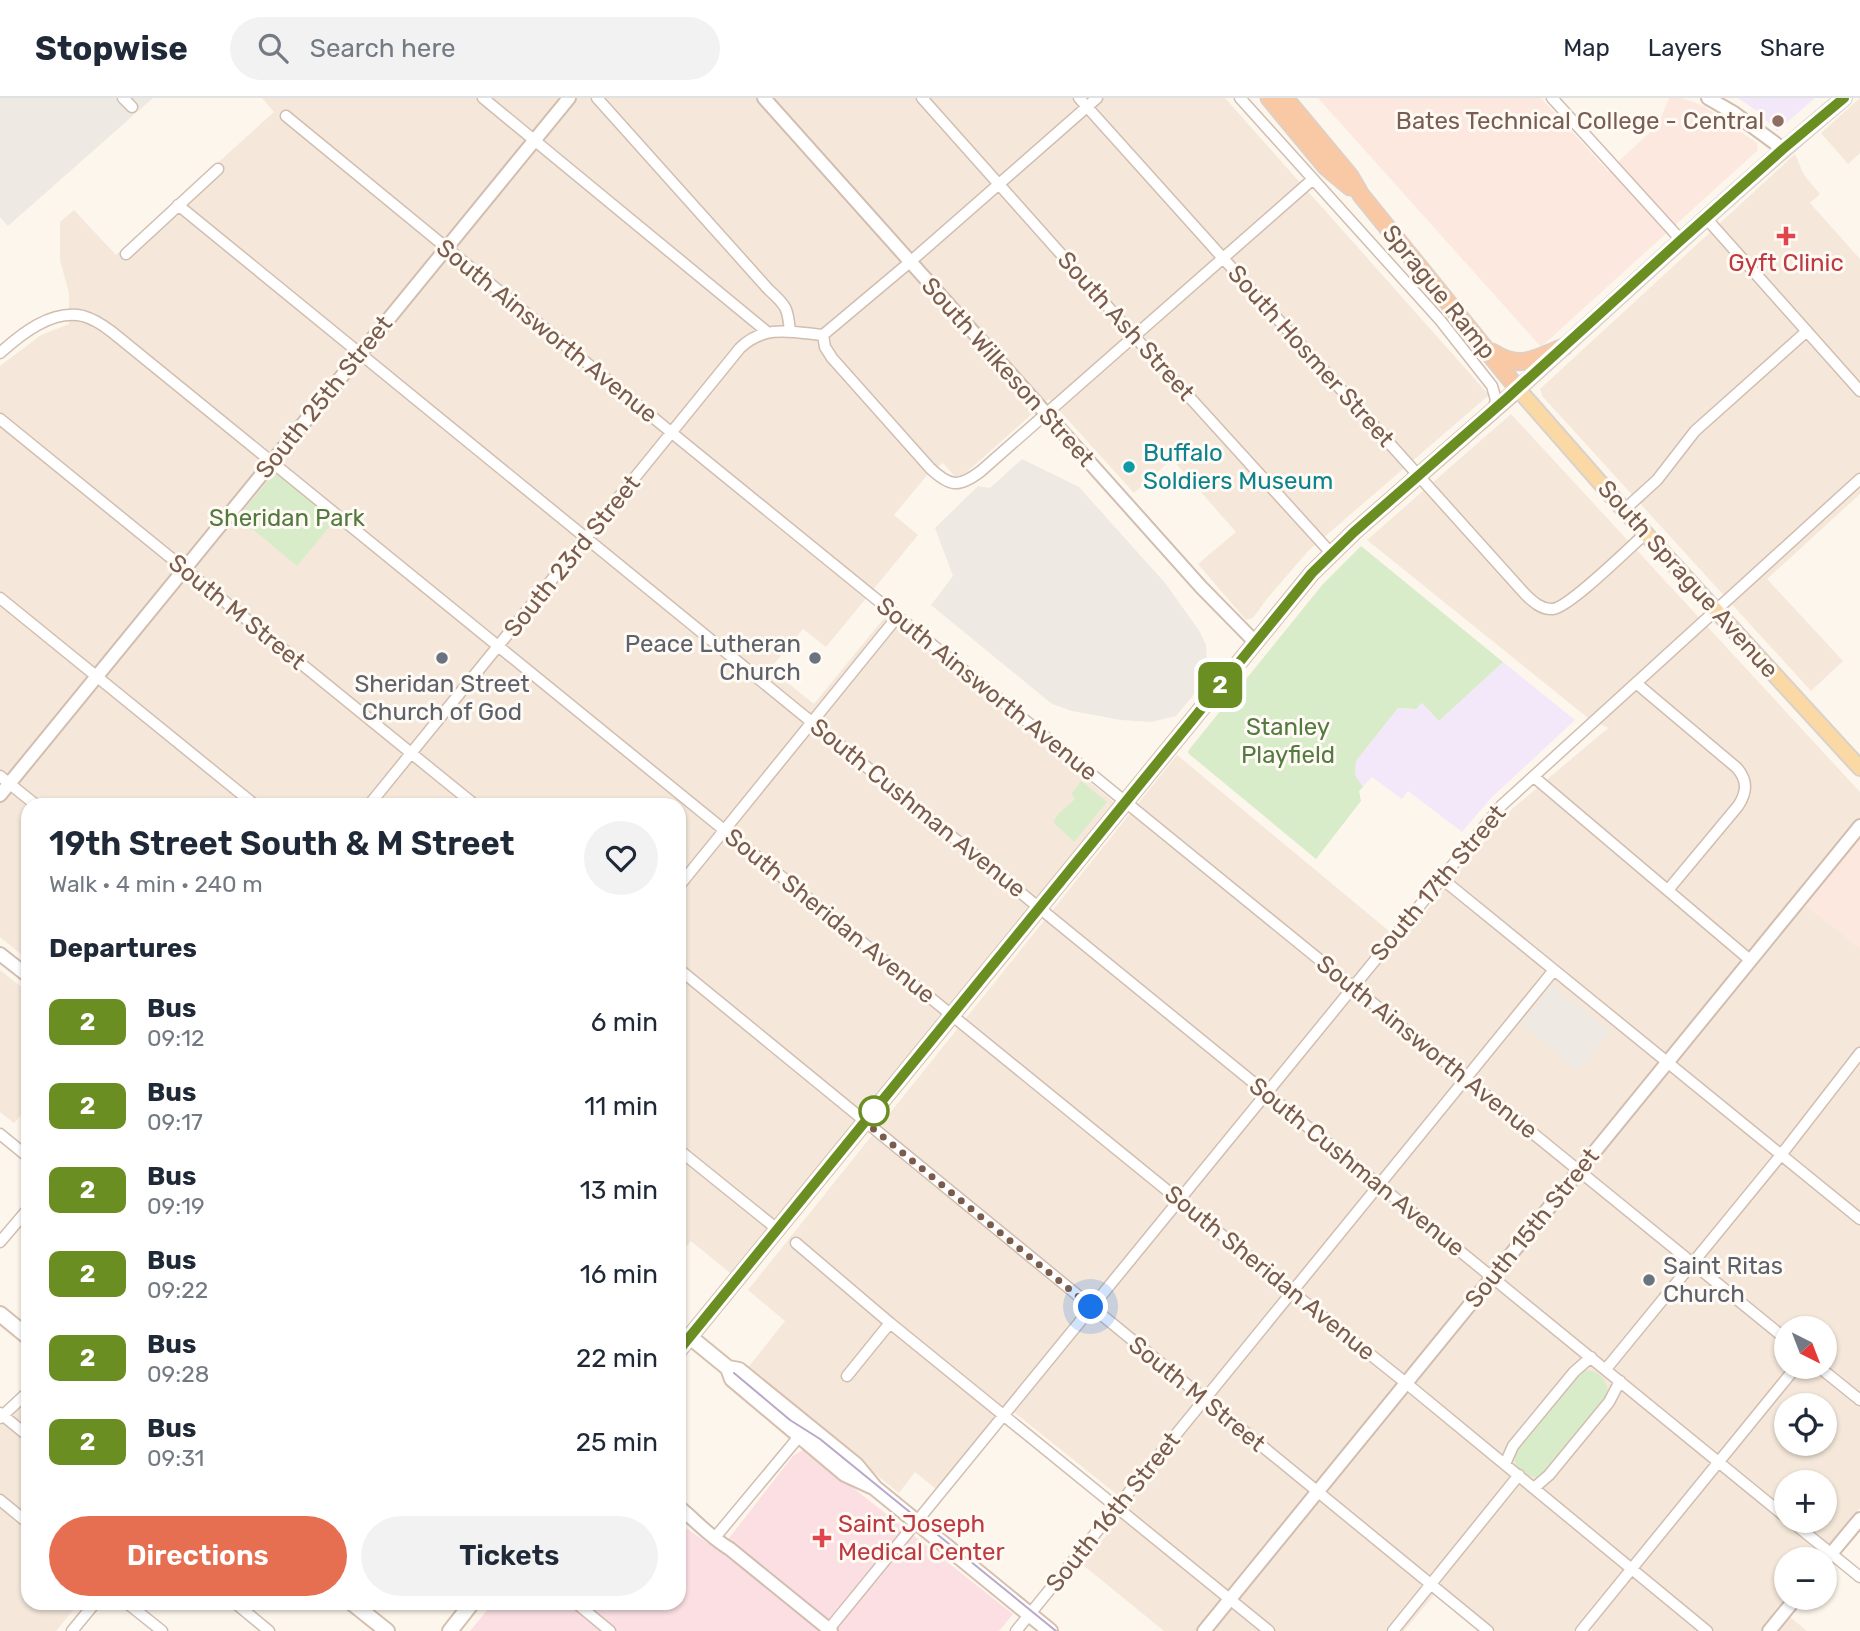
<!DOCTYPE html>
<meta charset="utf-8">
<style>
body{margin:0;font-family:Rubik,sans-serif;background:#f2f2f3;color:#1f2937;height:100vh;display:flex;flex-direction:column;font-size:26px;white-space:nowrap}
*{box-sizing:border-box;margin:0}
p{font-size:23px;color:#747a83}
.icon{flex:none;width:38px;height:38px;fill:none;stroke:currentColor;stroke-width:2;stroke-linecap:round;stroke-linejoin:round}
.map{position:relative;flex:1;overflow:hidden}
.drawer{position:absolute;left:21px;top:700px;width:665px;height:812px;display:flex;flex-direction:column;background:#fff;border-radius:21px;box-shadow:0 2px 5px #0004}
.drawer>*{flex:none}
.badge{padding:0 14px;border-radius:10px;font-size:24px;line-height:46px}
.needle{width:46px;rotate:138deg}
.tools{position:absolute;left:1774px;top:1218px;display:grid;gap:14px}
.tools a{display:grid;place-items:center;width:63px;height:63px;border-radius:50%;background:#fff;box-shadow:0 2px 5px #0004;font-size:35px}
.you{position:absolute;width:35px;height:35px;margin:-18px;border:5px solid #fff;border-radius:50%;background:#1a73e8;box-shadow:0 0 0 10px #1a73e833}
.map>.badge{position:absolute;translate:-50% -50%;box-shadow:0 0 0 4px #fff}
h2{padding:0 28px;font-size:26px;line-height:63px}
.round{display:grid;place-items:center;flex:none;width:74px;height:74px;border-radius:37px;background:#f2f2f3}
.overview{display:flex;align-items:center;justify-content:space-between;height:119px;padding:0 28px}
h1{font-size:33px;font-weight:600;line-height:52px}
.primary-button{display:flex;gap:14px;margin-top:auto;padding:14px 28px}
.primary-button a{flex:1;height:80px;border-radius:42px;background:#e76f51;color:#fff;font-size:28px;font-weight:600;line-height:80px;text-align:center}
.primary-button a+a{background:#f2f2f3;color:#1f2937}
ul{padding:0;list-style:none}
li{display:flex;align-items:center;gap:21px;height:84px;padding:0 28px}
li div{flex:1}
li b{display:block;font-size:26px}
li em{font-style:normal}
li .badge{min-width:77px;font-weight:700;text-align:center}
header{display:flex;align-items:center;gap:42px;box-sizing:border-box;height:98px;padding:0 35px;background:#fff;border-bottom:2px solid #e0e1e3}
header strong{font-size:33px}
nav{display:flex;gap:38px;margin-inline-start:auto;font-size:24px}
.search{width:490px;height:63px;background:#f2f2f3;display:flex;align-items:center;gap:18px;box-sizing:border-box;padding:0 24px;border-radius:38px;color:#747a83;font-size:26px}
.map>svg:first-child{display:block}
.residential{fill:#f5e8da;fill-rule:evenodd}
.commercial{fill:#fde8e0}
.industrial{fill:#efe9e4}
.education{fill:#f3e8fa}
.medical{fill:#fbdfe3}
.green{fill:#d8ecc9}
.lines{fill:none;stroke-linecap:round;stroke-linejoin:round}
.minor-casing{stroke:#d1beb0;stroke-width:13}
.tertiary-casing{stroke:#d1beb0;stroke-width:16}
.secondary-casing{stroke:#d6c0b0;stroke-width:18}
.primary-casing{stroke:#dad1cd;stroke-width:18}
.trunk-casing{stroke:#dad1cd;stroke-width:19}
.minor{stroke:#fff;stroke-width:10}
.tertiary{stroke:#fff;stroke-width:12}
.secondary{stroke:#fff;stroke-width:14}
.primary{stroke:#fbd9a5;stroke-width:14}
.trunk{stroke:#f9c8a4;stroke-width:16}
.tram{stroke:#b9a8c9;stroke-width:2}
.line-casing{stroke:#fff;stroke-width:16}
.line{stroke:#6b8e23;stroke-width:10}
.walk{stroke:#7a5c4d;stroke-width:7;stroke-dasharray:0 12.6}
.education-dot{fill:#8d6e63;stroke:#fffaf3;stroke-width:2.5}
.health-dot{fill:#e0444e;stroke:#fffaf3;stroke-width:2.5}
.culture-dot{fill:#0f9aa8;stroke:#fffaf3;stroke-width:2.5}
.worship-dot{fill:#6b7280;stroke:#fffaf3;stroke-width:2.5}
.stop-dot{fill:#fff;stroke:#6b8e23;stroke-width:3.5}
.labels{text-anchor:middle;stroke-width:6;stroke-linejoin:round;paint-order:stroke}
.education-label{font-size:24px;fill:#785e54;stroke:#fffaf3;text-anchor:end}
.health-label{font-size:24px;fill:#be3a42;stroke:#fffaf3}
.street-label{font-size:24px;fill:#7a5c4d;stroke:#fffaf3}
.culture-label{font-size:24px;fill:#0d838f;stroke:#fffaf3;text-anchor:start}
.park-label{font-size:24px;fill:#537a41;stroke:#fffaf3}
.worship-label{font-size:24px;fill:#5b616d;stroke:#fffaf3;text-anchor:end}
</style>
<header>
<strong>Stopwise</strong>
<div class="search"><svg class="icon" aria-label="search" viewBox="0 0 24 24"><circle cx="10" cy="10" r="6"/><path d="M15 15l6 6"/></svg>Search here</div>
<nav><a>Map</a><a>Layers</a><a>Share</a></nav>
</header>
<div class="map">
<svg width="1860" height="1533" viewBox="0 0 1860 1533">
<rect width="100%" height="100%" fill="#fdf6ec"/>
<path class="residential" d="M262 0H1225L1489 297 1308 453 1266 502 1253 520 1246 522 1198 466 1236 434 1172 361 1134 395 1049 301 958 382 943 365 928 376 894 417 918 437 826 549 803 531 770 571 814 606 885 519 1114 704 730 1175 691 1143 679 1157V707H28V862L0 839V268L41 237 69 226V195L60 162V124L74 112 116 157 274 14Z
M1860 0V55L1848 66 1821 35Z
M1795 56 1804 77 1820 96 1810 105 1860 161V396L1767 481 1843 563 1811 593 1543 299 1540 291Z
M1511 316 1860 694V1410L1819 1461H1787L1788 1500 1779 1510 1807 1533H1593L1581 1524 1573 1533H1479L1434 1497 1404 1533H1390L1388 1531 1386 1533H1164L1083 1467 1130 1407 1005 1307 936 1391 915 1374 899 1395 746 1272 785 1223 748 1192 1177 657 1401 843 1511 712 1608 630 1588 620 1367 442ZM1787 1230H1825V1269H1787ZM1787 1307H1825V1346H1787ZM1787 1384H1825V1423H1787Z
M0 872 28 894V1009L14 1025 0 1014Z
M28 1302V1505H79L56 1533H0V1327Z"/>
<path class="commercial" d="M1318 0H1541L1608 73 1658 27 1669 0H1682L1704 8 1757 45 1758 52 1541 249Z
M1860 728V851L1799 802Z"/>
<path class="industrial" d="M0 0H153L8 128 0 119Z
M1022 361 1079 389 1166 486 1200 534 1206 547 1207 567 1201 588 1176 618 1151 624 1121 622 1072 613 1052 606 931 507 953 478 935 430 978 388 990 390Z
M1552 887 1610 934 1578 973 1521 926Z"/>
<path class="education" d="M1738 0H1815L1777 33 1757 13Z
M1503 564 1575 622 1491 700 1462 734 1408 693 1402 701 1372 679 1363 689 1355 677 1356 663 1398 610 1416 611 1422 605 1439 623Z"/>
<path class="medical" d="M804 1351 1013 1516 999 1533H470L493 1505H679V1421L686 1430 719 1453 793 1358Z"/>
<path class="green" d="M277 372 336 421 297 468 238 419Z
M1361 448 1503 564 1439 623 1422 605 1416 611 1398 610 1356 663 1355 677 1363 689 1359 693 1361 703 1316 761 1189 656 1188 653 1323 486Z
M1081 683 1107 704 1074 744 1053 724 1059 715 1075 701 1071 696Z
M1585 1272C1601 1273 1609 1284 1608 1300L1544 1378C1526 1383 1512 1370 1514 1352L1580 1274Z"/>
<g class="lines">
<defs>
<path id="minor" d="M123 0 132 9
M483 0 766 233
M597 0 769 192C787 208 788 211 790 234
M922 0 1134 238 1331 455
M1079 0 1525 496C1533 504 1542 512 1553 511 1570 509 1630 449 1646 435
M1240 0 1440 222 1492 288 1496 302 1493 312
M1552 0 1681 142
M286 18 672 335 1787 1242
M178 107 1787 1420
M1706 120 1860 293
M126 156 218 71
M823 237 825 249 832 260 930 370C950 389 959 390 981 373L1313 81
M823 237 910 164 1097 0
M0 255C21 236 52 211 83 218 94 221 103 227 112 234L1292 1194 1406 1285 1707 1533
M0 321 475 707
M1624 412 1657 382 1695 333 1807 233
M0 500 255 707
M1636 585 1737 670C1748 683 1747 694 1738 708L1668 792
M0 678 36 707
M1534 679 1750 862
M369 707 740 250C765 226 792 234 823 237
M1441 780 1860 1121
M679 788 898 518
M679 871 1488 1533
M0 1036 28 1059
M679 1052 777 1131
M0 1144 28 1111
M796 1145 890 1225 1269 1533
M1819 1269 1860 1302
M1606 1271 1781 1057 1860 955
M847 1278 890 1225
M0 1315 28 1338
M0 1320 28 1294
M1505 1366 1513 1348 1574 1274 1591 1259
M1534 1390 1549 1377 1609 1304 1620 1283
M0 1402 28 1425
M1791 1423 1860 1479
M717 1437 802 1335
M127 1505 162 1533
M235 1505 269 1533
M576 1505 610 1533
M829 1531 1501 708 1860 381
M72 1533 95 1505
M1016 1533 1554 872
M1393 1533 1519 1377
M1581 1533 1796 1269"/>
<path id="tertiary" d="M764 0 1201 489 1255 544
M1708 0 1734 15 1783 51
M0 697 569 0
M0 856 28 878
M679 1409C696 1423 711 1440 730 1451L831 1533
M1825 1463 1860 1421
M1204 1533 1860 728
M1769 1533 1796 1500"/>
<path id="secondary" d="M0 1216 28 1239
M690 1239 728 1270 739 1272 856 1367 875 1390 1050 1533
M679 1252 1312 475 1354 434 1518 291
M728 1270 732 1281 845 1376 871 1388
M352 1505 387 1533
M450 1533 472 1505"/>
<path id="primary" d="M1844 0C1732 94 1626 193 1518 291L1624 412 1860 670"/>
<path id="trunk" d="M1269 0 1326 69 1350 89
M1285 0 1350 78 1361 97 1518 291
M1492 254C1521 273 1535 260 1564 249"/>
</defs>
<use href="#minor" class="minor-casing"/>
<use href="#tertiary" class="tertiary-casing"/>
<use href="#secondary" class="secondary-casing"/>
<use href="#primary" class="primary-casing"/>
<use href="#trunk" class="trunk-casing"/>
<use href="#minor" class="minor"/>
<use href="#tertiary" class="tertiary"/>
<use href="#secondary" class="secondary"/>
<use href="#primary" class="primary"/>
<use href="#trunk" class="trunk"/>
<path class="tram" d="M734 1275 790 1322 820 1341 1056 1533"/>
</g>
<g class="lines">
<defs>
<path id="line" d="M679 1252 1312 475 1354 434 1506 301 1681 142 1783 51 1844 0"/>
</defs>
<use href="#line" class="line-casing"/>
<use href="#line" class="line"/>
<path class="walk" d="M874 1013 865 1024 1091 1209"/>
</g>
<circle class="education-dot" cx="1778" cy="23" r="7"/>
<g class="health-dot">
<path d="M1782.5 127.5h7v7h7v7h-7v7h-7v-7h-7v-7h7z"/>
<path d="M818.5 1429.5h7v7h7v7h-7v7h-7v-7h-7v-7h7z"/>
</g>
<circle class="culture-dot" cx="1129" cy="369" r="7"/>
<g class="worship-dot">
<circle cx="442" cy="560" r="7"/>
<circle cx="815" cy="560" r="7"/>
<circle cx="1649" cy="1182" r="7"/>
</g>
<circle class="stop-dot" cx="874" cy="1013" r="14"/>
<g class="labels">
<g class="education-label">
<text x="1764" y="31">Bates Technical College - Central</text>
</g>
<g class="health-label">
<text x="1786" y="173">Gyft Clinic</text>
<text x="838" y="1434" text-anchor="start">Saint Joseph<tspan x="838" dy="28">Medical Center</tspan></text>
</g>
<g class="street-label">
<text transform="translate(1439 194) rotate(51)" y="8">Sprague Ramp</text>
<text transform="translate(1126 228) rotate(48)" y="8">South Ash Street</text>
<text transform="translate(547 233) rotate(39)" y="8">South Ainsworth Avenue</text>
<text transform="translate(1311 258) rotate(48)" y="8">South Hosmer Street</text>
<text transform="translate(1008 274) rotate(48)" y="8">South Wilkeson Street</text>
<text transform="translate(324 299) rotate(-51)" y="8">South 25th Street</text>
<text transform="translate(572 458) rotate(-51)" y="8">South 23rd Street</text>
<text transform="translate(1688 481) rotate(48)" y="8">South Sprague Avenue</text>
<text transform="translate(237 514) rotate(39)" y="8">South M Street</text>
<text transform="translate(987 591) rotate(39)" y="8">South Ainsworth Avenue</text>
<text transform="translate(918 710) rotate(39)" y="8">South Cushman Avenue</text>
<text transform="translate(1438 785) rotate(-50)" y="8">South 17th Street</text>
<text transform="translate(830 818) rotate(39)" y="8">South Sheridan Avenue</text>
<text transform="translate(1427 949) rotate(39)" y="8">South Ainsworth Avenue</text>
<text transform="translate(1357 1069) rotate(39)" y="8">South Cushman Avenue</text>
<text transform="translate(1532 1130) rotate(-51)" y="8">South 15th Street</text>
<text transform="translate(1270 1175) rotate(39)" y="8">South Sheridan Avenue</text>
<text transform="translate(1197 1296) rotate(39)" y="8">South M Street</text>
<text transform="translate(1113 1414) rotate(-51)" y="8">South 16th Street</text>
</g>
<g class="culture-label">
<text x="1143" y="363">Buffalo<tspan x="1143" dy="28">Soldiers Museum</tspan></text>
</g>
<g class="park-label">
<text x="287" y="428">Sheridan Park</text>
<text x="1288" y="637">Stanley<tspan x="1288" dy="28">Playfield</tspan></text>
</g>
<g class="worship-label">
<text x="801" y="554">Peace Lutheran<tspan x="801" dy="28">Church</tspan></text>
<text x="442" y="594" text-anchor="middle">Sheridan Street<tspan x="442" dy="28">Church of God</tspan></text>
<text x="1663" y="1176" text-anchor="start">Saint Ritas<tspan x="1663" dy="28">Church</tspan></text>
</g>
</g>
</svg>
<div class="tools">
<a><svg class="needle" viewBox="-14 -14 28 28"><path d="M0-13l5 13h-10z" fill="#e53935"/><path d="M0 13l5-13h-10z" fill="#747a83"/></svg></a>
<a><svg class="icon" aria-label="locate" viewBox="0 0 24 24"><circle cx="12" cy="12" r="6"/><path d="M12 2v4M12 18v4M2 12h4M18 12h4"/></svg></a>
<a>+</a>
<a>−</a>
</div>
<div class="you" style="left:1091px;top:1209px"></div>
<b class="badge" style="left:1220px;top:587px;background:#6b8e23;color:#fff">2</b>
<section class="drawer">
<div class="overview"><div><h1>19th Street South &amp; M Street</h1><p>Walk · 4 min · 240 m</p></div><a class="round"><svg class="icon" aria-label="heart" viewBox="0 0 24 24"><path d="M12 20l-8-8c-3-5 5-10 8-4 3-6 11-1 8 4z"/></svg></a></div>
<h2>Departures</h2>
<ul>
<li><span class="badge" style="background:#6b8e23;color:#fff">2</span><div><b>Bus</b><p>09:12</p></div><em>6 min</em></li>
<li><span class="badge" style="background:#6b8e23;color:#fff">2</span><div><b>Bus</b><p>09:17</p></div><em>11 min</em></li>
<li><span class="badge" style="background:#6b8e23;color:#fff">2</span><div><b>Bus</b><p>09:19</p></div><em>13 min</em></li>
<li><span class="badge" style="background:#6b8e23;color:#fff">2</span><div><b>Bus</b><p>09:22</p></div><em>16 min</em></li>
<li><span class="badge" style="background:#6b8e23;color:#fff">2</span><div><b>Bus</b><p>09:28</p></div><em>22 min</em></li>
<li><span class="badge" style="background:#6b8e23;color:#fff">2</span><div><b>Bus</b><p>09:31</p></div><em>25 min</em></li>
</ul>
<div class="primary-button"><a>Directions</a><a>Tickets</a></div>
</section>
</div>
